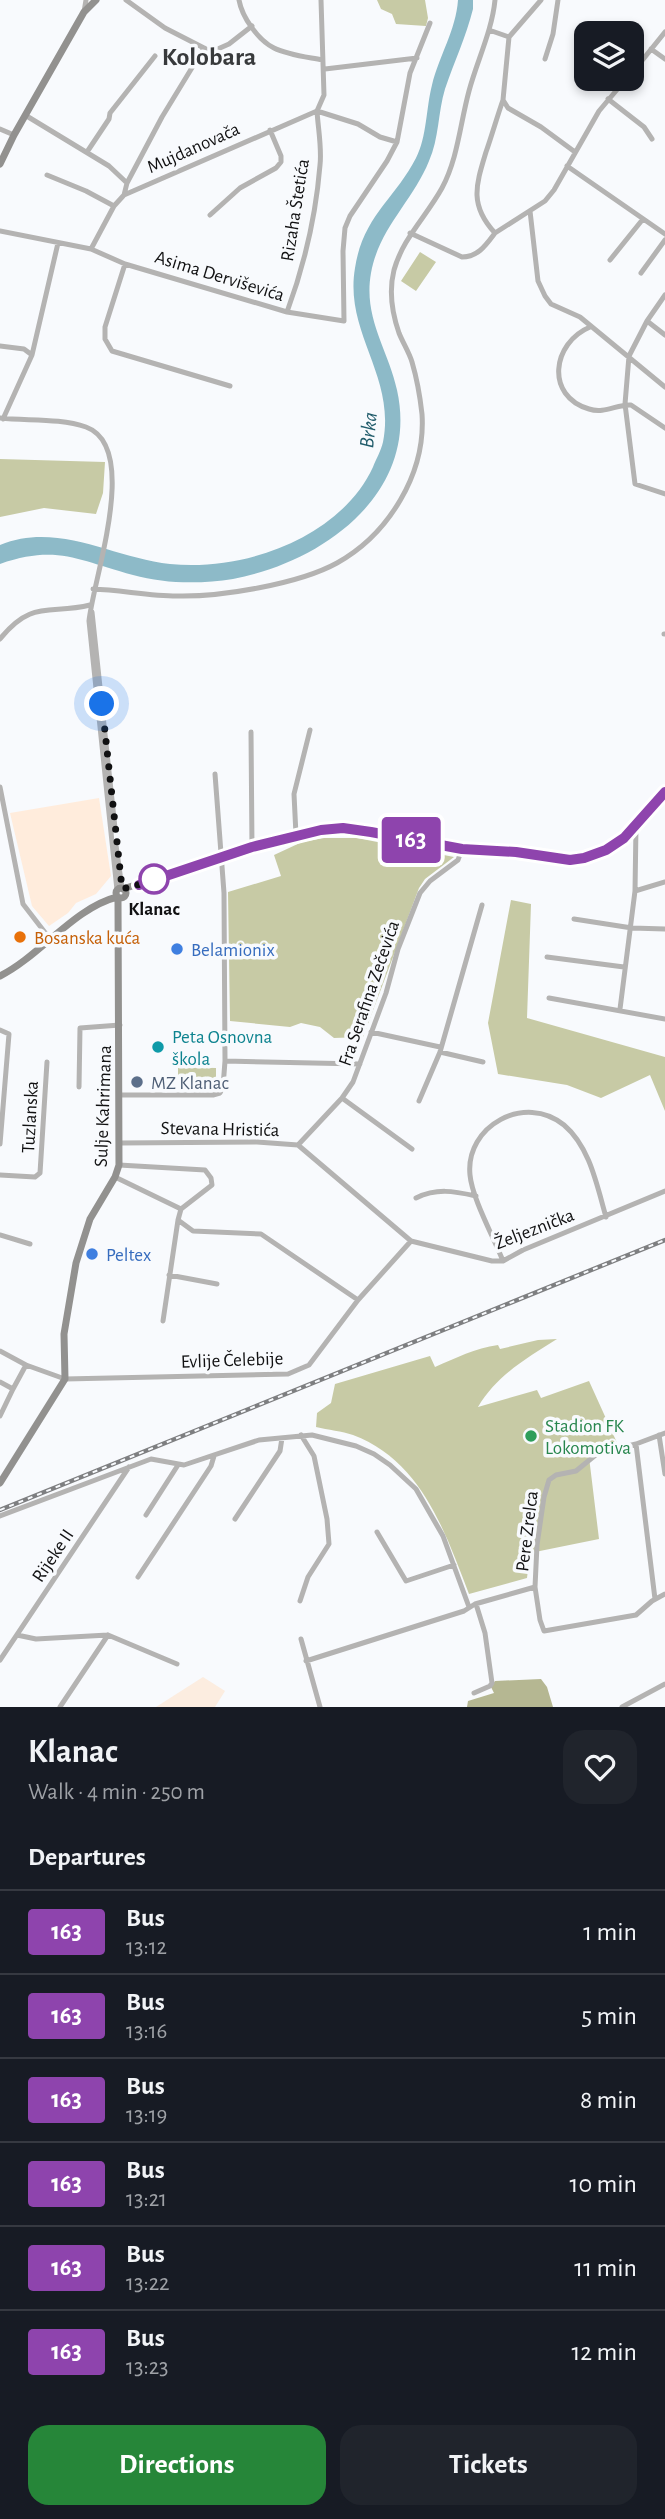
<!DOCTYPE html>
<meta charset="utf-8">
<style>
body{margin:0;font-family:"Alegreya Sans",sans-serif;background:#20242c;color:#f1f3f6;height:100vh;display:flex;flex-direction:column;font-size:26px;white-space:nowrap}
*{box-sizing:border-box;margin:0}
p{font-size:23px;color:#9ea1a6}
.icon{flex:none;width:38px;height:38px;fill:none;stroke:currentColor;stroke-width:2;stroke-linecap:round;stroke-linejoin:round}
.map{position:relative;height:1707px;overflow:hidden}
.drawer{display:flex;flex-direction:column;background:#171b24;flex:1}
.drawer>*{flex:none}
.badge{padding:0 14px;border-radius:5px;font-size:24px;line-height:46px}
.fabs{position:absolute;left:574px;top:21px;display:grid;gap:14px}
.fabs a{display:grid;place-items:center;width:70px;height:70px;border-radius:14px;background:#171b24;box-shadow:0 4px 10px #0003;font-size:35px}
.you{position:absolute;width:35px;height:35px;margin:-18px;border:5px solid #fff;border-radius:50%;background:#1a73e8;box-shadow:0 0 0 10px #1a73e833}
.map>.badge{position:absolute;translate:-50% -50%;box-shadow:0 0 0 4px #fff}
h2{padding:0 28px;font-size:26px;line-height:63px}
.round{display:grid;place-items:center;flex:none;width:74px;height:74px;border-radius:21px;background:#20242c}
.head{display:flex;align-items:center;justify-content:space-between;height:119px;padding:0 28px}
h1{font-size:33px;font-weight:700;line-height:52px}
.button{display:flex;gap:14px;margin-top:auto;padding:14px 28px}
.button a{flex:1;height:80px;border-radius:21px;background:#268639;color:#fff;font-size:28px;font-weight:700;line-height:80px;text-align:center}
.button a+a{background:#20242c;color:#f1f3f6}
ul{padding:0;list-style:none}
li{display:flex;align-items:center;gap:21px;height:84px;padding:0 28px;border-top:2px solid #363941}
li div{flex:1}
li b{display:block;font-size:26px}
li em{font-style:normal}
li .badge{min-width:77px;font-weight:700;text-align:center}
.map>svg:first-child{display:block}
.commercial{fill:#ffecdc}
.industrial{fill:#fcede0}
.green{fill:#c7caa5}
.forest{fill:#b5b792}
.water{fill:#8dbac8}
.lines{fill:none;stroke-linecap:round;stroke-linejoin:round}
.street{stroke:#b4b3b2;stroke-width:5}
.secondary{stroke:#92918f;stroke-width:7}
.rail-casing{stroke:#7e7f81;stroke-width:4.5}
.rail{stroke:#f8fafd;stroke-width:2;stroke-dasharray:5;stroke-linecap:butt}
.line-casing{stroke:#fff;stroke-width:16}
.line{stroke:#8e44ad;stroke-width:10}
.walk{stroke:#111112;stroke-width:7;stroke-dasharray:0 12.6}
.stop-dot{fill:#fff;stroke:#8e44ad;stroke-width:3.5}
.food-dot{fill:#e8710a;stroke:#f8fafd;stroke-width:2.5}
.shop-dot{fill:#3f7fe0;stroke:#f8fafd;stroke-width:2.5}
.culture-dot{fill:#0f9aa8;stroke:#f8fafd;stroke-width:2.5}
.service-dot{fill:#5c6f8a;stroke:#f8fafd;stroke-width:2.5}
.leisure-dot{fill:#2e9e5b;stroke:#f8fafd;stroke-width:2.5}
.labels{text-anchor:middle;stroke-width:7;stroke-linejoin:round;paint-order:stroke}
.street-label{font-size:19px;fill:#111112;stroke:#f8fafd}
.stop-label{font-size:19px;font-weight:bold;fill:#111112;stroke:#f8fafd}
.food-label{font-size:19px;fill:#c56008;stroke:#f8fafd;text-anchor:start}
.shop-label{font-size:19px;fill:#366cbe;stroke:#f8fafd;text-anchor:start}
.culture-label{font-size:19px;fill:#0d838f;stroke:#f8fafd;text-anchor:start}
.service-label{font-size:19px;fill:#4e5e75;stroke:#f8fafd;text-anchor:start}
.leisure-label{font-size:19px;fill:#27864d;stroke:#f8fafd;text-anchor:start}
.water-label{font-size:21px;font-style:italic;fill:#215c6b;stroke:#f8fafd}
.district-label{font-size:26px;font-weight:bold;fill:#383a3c;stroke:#f8fafd}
</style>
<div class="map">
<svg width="665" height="1707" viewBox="0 0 665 1707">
<rect width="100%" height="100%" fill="#f8fafd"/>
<path class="commercial" d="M99 798 111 876 96 894 76 903 68 913 49 926 32 906 10 813Z"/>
<path class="industrial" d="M203 1677 225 1691 215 1707H156Z"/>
<path class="green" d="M377 0H425L428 18 426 26 396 24 392 14 381 9Z
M420 252 436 262 416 291 401 281Z
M0 459 105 462 103 493 96 514 44 508 0 517Z
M324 838H357L454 857 425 879 419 888 363 1037 334 1038 320 1027 301 1023 290 1027 230 1021 228 892 281 876 274 855 302 842Z
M511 900 531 904 527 1018 665 1057V1111L650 1075 601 1098 567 1085 498 1074 488 1023Z
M178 1067 216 1068V1088H178Z
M557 1339C527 1358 497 1375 478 1407L537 1390 541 1398 589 1381 618 1445 601 1450 589 1457 599 1539 530 1553 527 1578 469 1594C445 1532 422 1461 353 1435 342 1431 328 1430 316 1427L317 1413 331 1403 335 1384 430 1356 435 1367C456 1358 475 1348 498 1345L500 1349 538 1340Z"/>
<path class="forest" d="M541 1679 547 1687 553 1707H467L468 1701 494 1693 491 1687 495 1681Z"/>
<path class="water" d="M458 0H473V9C466 37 454 62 445 89 438 112 439 139 429 161 413 201 379 228 371 273 363 318 388 349 397 390 420 493 323 562 233 579 201 584 165 584 133 575 79 561 58 544 0 564V545C58 521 113 558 170 564 244 572 341 537 373 467 376 459 381 451 383 442 396 376 344 333 355 268 363 216 395 199 416 158 427 137 426 108 432 85 439 56 456 30 458 0Z"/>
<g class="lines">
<path class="street" d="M126 0 165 28 204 48
M239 0C242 17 258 40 274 48 288 55 307 57 322 60
M541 0 509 37 503 100 508 108 541 127 575 152
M84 12 86 0
M489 30 509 37
M651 49 665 59
M545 59 553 34 558 0
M325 69 417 58
M632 73 665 32
M608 99 644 127 652 139
M503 100C497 117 492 135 486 152 476 185 469 205 495 233L545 201 554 190 599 111 626 79
M25 115 109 166 127 183
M0 129 14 135
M87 152 109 119 110 113 155 56
M567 166 665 234
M47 175 86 191 114 206
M124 195 127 183 162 117 204 48 211 52 229 44 252 26
M530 211 538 281 545 296 551 304 580 317 665 387
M210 215 240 188 276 168 281 162V156L270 130
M0 231 91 249 125 264 287 312 344 321 343 251 345 228 350 216 387 161 397 142 410 73 430 23
M410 233 462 257C478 257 486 245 495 233
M91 249 114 206 124 195 317 111 324 95 321 0
M610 260 643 219
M125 264 105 327V339L112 351 230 386
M641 273 665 240
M665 295 647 321 629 356 625 404 635 484 665 494
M287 312C304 266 316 214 320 165 322 148 318 128 317 111L358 124 380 137 397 142
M647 321 665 335
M590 327C552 343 545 396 589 409 605 414 617 404 631 405L665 428
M0 346 24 349 32 355 3 419
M32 355 58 243
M0 418C27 421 60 418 86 427 141 447 93 579 89 621L117 890
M93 589C121 590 149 596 177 596 221 597 299 584 337 563 389 534 426 473 422 414 420 396 417 379 412 362 409 352 403 343 399 333 392 313 389 290 394 270 403 238 426 217 442 188 458 158 460 124 469 91 477 61 492 31 495 0
M92 612 115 828
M664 634H665
M0 639C32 599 50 615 90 605
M251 732 252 847
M0 787 23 904 50 939
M296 835 294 794 310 730
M116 845 122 888
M635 891 665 882
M574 919 632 928 665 929
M547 957 624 967
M549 998 665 1019
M620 1009 635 891 636 826
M0 1030 9 1034 0 1144
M371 1032 440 1047
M440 1052 483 1062
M225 1061 360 1064
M79 1087 80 1028 120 1025
M120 1095H213L220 1093 223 1087 225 1061 224 893 215 774
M342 1098 412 1149
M419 1101 440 1052 482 905
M120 1143 257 1142 298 1145 411 1241 492 1261H503L523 1250 665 1191
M298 1145 342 1098 353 1082 386 993 398 949 420 893 430 881 458 860 462 849
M119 1165 205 1170 211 1178 212 1185 181 1209
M0 1175 35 1177 40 1173 47 1062
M115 1177 181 1209 178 1220 193 1231 261 1234 358 1300
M416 1198C437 1188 453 1191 476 1196
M0 1235 30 1244
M503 1261C494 1238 472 1198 470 1175 465 1126 525 1093 564 1125 590 1147 597 1186 606 1217
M169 1275 217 1284
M163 1321 178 1220
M0 1351 26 1365 65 1379 288 1374 309 1365 358 1300 411 1241
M0 1382 13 1389 0 1416
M13 1389 26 1365
M659 1435 665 1474
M636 1444 655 1599
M146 1515 178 1465
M0 1516 151 1459 184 1465 259 1440 312 1435 356 1446 374 1454 390 1465 416 1489 443 1536 469 1607
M235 1519 280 1451 282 1438
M377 1532 406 1581 454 1565
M138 1577 211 1466 214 1456
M535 1587 537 1545 544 1497 549 1480 556 1475 576 1471 598 1453 636 1444 665 1433
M300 1601 308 1577 329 1544 327 1519 314 1456 301 1435
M17 1635 36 1639 108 1635 177 1664
M301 1639 320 1707
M0 1660 129 1467
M306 1661 464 1611 475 1604 535 1587 540 1620 544 1631 636 1615 652 1601 665 1594
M474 1693 490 1686 492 1683 485 1633 476 1604
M60 1707 108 1635
M622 1707 665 1684"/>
<path class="secondary" d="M0 164 14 135 84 12 96 0
M116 893a5 5 0 1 1 10 0a5 5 0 1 1-10 0Z
M123 889 252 847 321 829 343 828 371 832 462 849 516 852 556 859 584 858 606 850 624 838 665 792
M0 976C40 956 74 908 117 897
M0 1483 65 1379 64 1334 76 1263 90 1219 115 1177 119 1165 118 898"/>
<defs>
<path id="rail" d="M0 1510 665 1240"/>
</defs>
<use href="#rail" class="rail-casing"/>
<use href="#rail" class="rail"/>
</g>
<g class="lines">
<defs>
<path id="line" d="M139 885 252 847 321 830 343 828 371 832 462 849 516 852 570 860 584 858 606 850 624 838 665 792"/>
</defs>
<use href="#line" class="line-casing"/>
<use href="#line" class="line"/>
<path class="walk" d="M102 704 122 888H129L159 877 154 879"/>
</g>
<circle class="stop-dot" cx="154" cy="879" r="14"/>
<circle class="food-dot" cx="20" cy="937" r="7"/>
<g class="shop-dot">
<circle cx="177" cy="949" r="7"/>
<circle cx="92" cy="1254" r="7"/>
</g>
<circle class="culture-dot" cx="158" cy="1047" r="7"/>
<circle class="service-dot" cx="137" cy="1082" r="7"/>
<circle class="leisure-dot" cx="531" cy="1436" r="7"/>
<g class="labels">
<g class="street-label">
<text transform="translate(193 147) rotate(-24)" y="7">Mujdanovača</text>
<text transform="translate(294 210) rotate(-81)" y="7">Rizaha Štetića</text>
<text transform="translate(220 275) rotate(17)" y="7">Asima Derviševića</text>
<text transform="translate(368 993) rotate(-71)" y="7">Fra Serafina Zečevića</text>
<text transform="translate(102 1106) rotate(-88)" y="7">Sulje Kahrimana</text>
<text transform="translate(29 1117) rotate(-87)" y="7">Tuzlanska</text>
<text transform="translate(220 1128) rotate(1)" y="7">Stevana Hristića</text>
<text transform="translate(534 1228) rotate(-21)" y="7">Željeznička</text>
<text transform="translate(232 1359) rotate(-2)" y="7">Evlije Čelebije</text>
<text transform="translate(526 1531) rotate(-83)" y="7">Pere Zrelca</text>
<text transform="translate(52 1555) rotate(-56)" y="7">Rijeke II</text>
</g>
<g class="stop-label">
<text x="154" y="915">Klanac</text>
</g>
<g class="food-label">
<text x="34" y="944">Bosanska kuća</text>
</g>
<g class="shop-label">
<text x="191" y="956">Belamionix</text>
<text x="106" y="1261">Peltex</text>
</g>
<g class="culture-label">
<text x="172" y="1043">Peta Osnovna<tspan x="172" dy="22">škola</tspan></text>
</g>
<g class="service-label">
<text x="151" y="1089">MZ Klanac</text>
</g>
<g class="leisure-label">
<text x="545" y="1432">Stadion FK<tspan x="545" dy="22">Lokomotiva</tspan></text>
</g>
<g class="water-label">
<text transform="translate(368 430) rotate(-84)" y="7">Brka</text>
</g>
<g class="district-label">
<text x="209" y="65">Kolobara</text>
</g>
</g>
</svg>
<div class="fabs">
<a><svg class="icon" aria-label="layers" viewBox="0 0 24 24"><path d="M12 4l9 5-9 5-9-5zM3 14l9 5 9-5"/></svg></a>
</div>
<div class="you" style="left:102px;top:704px"></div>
<b class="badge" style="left:411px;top:840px;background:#8e44ad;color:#fff">163</b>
</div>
<section class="drawer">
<div class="head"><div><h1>Klanac</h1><p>Walk · 4 min · 250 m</p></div><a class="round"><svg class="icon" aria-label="heart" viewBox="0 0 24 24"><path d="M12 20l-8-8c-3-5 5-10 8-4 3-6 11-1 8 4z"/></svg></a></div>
<h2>Departures</h2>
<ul>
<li><span class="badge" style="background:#8e44ad;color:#fff">163</span><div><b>Bus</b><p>13:12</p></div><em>1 min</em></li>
<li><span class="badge" style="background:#8e44ad;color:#fff">163</span><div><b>Bus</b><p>13:16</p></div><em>5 min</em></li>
<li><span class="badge" style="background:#8e44ad;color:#fff">163</span><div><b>Bus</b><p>13:19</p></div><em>8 min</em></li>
<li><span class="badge" style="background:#8e44ad;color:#fff">163</span><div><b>Bus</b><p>13:21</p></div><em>10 min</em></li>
<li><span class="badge" style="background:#8e44ad;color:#fff">163</span><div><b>Bus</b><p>13:22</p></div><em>11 min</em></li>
<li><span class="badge" style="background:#8e44ad;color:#fff">163</span><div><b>Bus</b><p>13:23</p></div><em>12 min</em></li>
</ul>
<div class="button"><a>Directions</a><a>Tickets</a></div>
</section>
